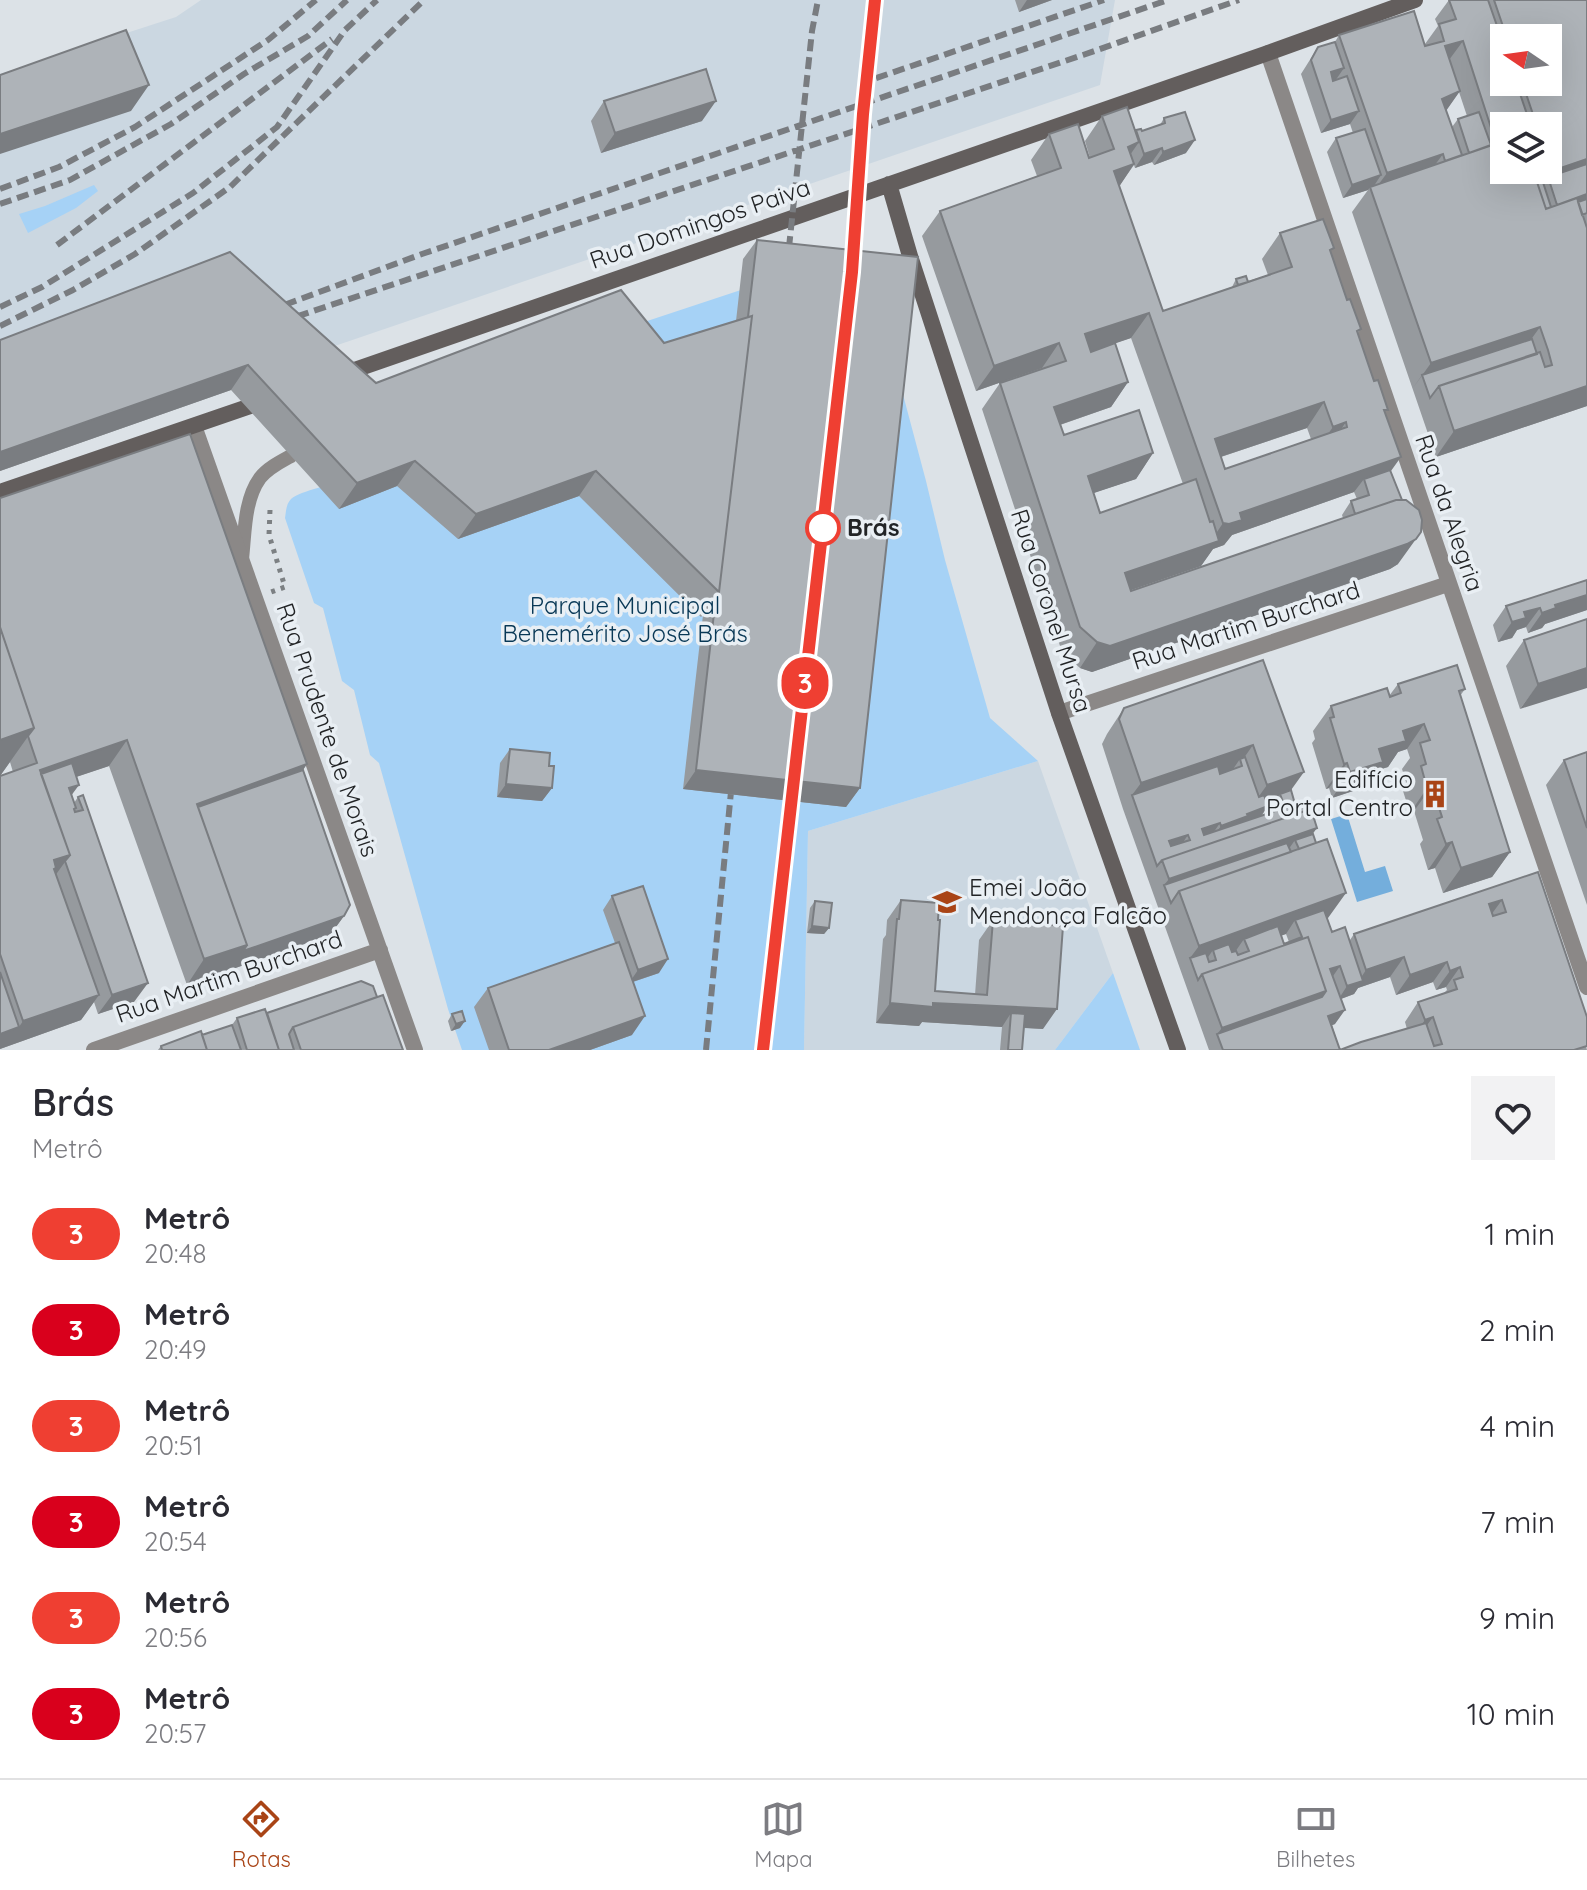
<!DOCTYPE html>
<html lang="pt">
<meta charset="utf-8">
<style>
body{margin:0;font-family:Quicksand,sans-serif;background:#f2f2f3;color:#2b2b33;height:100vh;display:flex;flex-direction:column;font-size:30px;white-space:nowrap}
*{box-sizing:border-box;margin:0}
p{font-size:26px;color:#7c7c81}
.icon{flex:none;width:44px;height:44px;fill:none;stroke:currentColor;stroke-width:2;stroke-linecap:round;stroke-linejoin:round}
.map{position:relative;height:1050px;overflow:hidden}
.side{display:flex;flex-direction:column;background:#fff;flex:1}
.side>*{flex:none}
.badge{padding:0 16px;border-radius:26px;font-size:28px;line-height:52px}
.needle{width:52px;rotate:283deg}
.fabs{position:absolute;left:1490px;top:24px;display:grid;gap:16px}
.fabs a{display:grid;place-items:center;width:72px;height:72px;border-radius:0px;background:#fff;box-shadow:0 8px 32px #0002;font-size:40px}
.map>.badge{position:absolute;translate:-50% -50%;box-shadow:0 0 0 4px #fff}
.round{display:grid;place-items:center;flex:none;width:84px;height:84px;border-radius:0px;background:#f2f2f3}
.head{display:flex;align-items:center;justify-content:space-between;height:136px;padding:0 32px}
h1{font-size:38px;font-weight:600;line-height:60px}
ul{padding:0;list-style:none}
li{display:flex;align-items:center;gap:24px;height:96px;padding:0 32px}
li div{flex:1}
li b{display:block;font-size:30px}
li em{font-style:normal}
li .badge{min-width:88px;font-weight:700;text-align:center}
.tab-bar{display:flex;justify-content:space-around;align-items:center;height:112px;border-top:2px solid #e1e1e2;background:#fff;font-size:22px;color:#7c7c81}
.tab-bar a{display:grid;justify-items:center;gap:4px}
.tab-bar .selected{color:#a94416}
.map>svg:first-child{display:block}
.built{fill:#cbd7e1}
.green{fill:#a6d2f6}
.water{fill:#74aedc}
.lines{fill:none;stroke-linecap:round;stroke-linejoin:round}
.path{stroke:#7c8083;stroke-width:5;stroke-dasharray:4 6;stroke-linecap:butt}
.lane{stroke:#8b8887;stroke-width:14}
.street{stroke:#8b8887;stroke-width:16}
.secondary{stroke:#635e5d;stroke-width:16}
.rail{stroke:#797c80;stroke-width:6;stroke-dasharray:12 6;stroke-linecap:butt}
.wall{fill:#969a9e;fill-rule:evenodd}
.shaded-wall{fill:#7a7d81}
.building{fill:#aeb3b8;stroke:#7a7d81;stroke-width:2;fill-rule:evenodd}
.line-casing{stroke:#fff;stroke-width:18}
.line{stroke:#ef3f32;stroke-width:12}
.stop-dot{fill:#fff;stroke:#ef3f32;stroke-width:4}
.labels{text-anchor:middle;stroke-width:7;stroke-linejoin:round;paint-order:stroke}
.street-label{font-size:24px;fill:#222426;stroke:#e9eff4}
.stop-label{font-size:24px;font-weight:bold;fill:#222426;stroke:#e9eff4;text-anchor:start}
.park-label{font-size:24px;fill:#083856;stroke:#e9eff4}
.poi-label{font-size:24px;fill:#222426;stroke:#e9eff4;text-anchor:end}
</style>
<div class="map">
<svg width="1587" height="1050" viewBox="0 0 1587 1050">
<rect width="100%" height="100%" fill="#dce2e7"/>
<path class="built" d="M201 0H1115L1100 85 0 460V74L176 17Z
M1038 761 1113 973 1055 1050H804L808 831Z"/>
<path class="green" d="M94 185 98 191 76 208 28 233 19 214 45 206Z
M759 284 901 387 926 481 945 560 990 718 1038 761 808 831 804 1050H462L448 1009 379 763 370 755 354 690 342 681 323 608 314 603 285 518C286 512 286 504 291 499 300 491 336 483 349 480L614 332Z
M1113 973 1140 1050H1055Z"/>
<path class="water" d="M1347 814 1365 872 1385 866 1393 891 1357 902 1331 819Z"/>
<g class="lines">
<path class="path" d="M270 510 269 535 285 587 271 592"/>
<path class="lane" d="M242 559C245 533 244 500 260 478 268 468 280 462 291 456"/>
<path class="street" d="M1268 53 1587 987
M194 426 415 1050
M1059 713 1448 584
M94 1050 380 950"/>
<path class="secondary" d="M889 184 910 256 1059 713 1178 1050
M340 375 1268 53 1415 0
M0 492 265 401"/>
<path class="rail" d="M859 84 1104 0
M0 189 59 167 135 127 268 40 316 0
M0 204 70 180 171 124 244 74 308 36 347 0
M57 245 332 39
M787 266 812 31 818 0
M852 271 863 114 875 0
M0 307 42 287 193 193 277 127 345 30 377 0
M268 311 422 254 1168 0
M280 322 1083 55 1239 0
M0 326 73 290 135 254 230 187 424 0
M706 1050 733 771
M763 1050 794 780"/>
</g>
<path class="wall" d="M1015 0H1052L1019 12Z
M1449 0H1587V406L1436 457 1352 212 1368 190 1343 198 1327 152 1336 138 1353 133 1350 124 1321 133 1301 74 1318 47 1335 42 1339 35 1425 44 1438 26 1435 19ZM1504 38H1548V82H1504ZM1459 92 1467 116 1458 119 1452 127 1446 110ZM1504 126H1548V170H1504Z
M604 101 702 121 601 153 591 121Z
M1102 116 1135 131 1136 130 1142 131 1160 125 1164 118 1186 153 1154 165 1152 162 1135 168 1134 165 1119 186 1163 311 1232 287 1236 279 1248 281 1268 275 1262 259 1280 233 1331 252 1347 300 1361 329 1358 333 1385 413 1398 564 1390 569 1092 672 1080 668 1062 652 982 409 1000 383 1042 368 976 391 922 236 940 211 1037 176 1031 160 1049 134 1089 158H1090L1085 141ZM1131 338 1183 484 1100 513 1093 493 1136 479 1153 453 1064 435 1060 425 1111 407 1128 382 1115 343ZM1307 428 1311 439 1225 469 1221 457ZM1354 492 1357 499 1351 501 1342 515 1343 518 1131 591V590L1201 566 1213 549 1224 545 1232 535Z
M757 240 860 788 846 807 683 789 703 615 701 617 579 496 458 539 397 486 339 509 231 390 0 471V340L230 252 376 383 664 343 736 321 743 259Z
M0 498 307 764 303 770 344 916 330 935 187 985 109 766 76 777 72 795 74 803 78 797 83 795 134 1002 98 1014 94 1002 81 1020 0 1049V776L13 772 10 762 0 776Z
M1587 580V610L1545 624 1542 628 1528 633 1526 627 1517 630 1512 638 1498 642 1493 625 1506 606Z
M1587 619 1520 709 1506 666 1524 640Z
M1263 660 1291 790 1295 804 1313 834 1328 918 1327 919 1332 932 1350 940 1354 934 1538 872 1587 1050H1209L1123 809 1102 744 1107 734 1124 708ZM1275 801 1278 810 1262 815 1268 806 1267 804ZM1286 934 1289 942 1284 944 1281 935ZM1390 977 1396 995 1433 982 1436 990 1446 987 1447 990 1444 993 1418 1002 1405 1022 1407 1029 1340 1050 1332 1025 1335 1024 1341 999 1354 994 1358 988Z
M1398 684 1465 689 1460 696 1510 852 1492 877 1443 893 1435 868 1428 870 1420 844 1423 840 1414 811 1410 813 1403 791 1407 785 1402 769 1410 758 1407 749 1398 752 1388 767 1378 770 1365 787 1332 798 1329 788 1326 789 1312 743 1315 739 1313 731 1331 706 1389 696Z
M510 749 549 766 552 788 542 801 497 797 500 763Z
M1587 752V905L1546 785 1564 760Z
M612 896 659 973 633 982 632 1035 590 1050H489L474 1007 488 988 615 943 603 910Z
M901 900 935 991 975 995 979 940 993 920 1043 1029 1024 1028 1022 1050H1000L1002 1027 922 1022 919 1026 876 1023 883 939 886 935 887 920Z
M815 901 829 928 824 934 807 933 810 908Z
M377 997 403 1050H158L161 1046 202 1035 232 1025 237 1018Z
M452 1014 460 1028 451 1031 448 1021Z"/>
<path class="shaded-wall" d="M1027 0H1052L1019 12Z
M1463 41 1449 60 1445 46Z
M1344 68 1335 81 1322 85 1331 72Z
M149 85 131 111 0 154V134Z
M1460 91 1446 111 1442 99Z
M716 101 702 121 601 153 615 133Z
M1359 111 1350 124 1321 133 1331 120Z
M1195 140 1186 153 1154 165 1163 152Z
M1139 142 1121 168 1128 147Z
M1162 148 1152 162 1135 168 1144 154Z
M1443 154 1429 173 1373 192 1387 173Z
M1587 159V179L1548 177 1552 171Z
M1134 164 1117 190 1114 171Z
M1381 175 1372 189 1370 187 1368 190 1343 198 1352 185Z
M1587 194V209L1572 199Z
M1149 313 1131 338 1067 360 1085 334Z
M1540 327 1522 352 1422 375 1413 388 1431 363Z
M1059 343 1042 368 976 391 994 366Z
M248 365 231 390 0 471V452Z
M1128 382 1111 407 1036 433 1054 407Z
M1587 386V406L1436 457 1454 431Z
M1324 402 1307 428 1202 463 1215 439Z
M1346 422 1328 448 1315 452 1333 427Z
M1153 453 1136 479 1070 501 1088 476Z
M1401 457 1383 482 1364 479 1354 492 1232 535 1224 545 1213 549 1201 566 1108 598 1125 573 1209 544 1223 523 1240 513Z
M415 461 397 486 339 509 357 483Z
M596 471 579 496 458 539 476 514Z
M1416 539 1398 564 1390 569 1092 672 1080 668 1097 642Z
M1587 595V610L1545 624 1542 628 1528 633 1542 613 1555 605Z
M1540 608 1526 627 1517 630 1512 638 1498 642 1512 622 1524 612Z
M1587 668V688L1520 709 1538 684Z
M1424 724 1407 749 1398 752 1388 767 1378 770 1365 787 1332 798 1350 772 1379 749 1403 731Z
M34 728 0 776V740Z
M127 740 109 766 40 789V770Z
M1253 745 1241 762 1240 759 1231 772 1132 795 1141 783Z
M1347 763 1329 788 1326 789 1344 764Z
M307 764 289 790 193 809 197 804Z
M696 770 860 788 846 807 683 789Z
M1304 772 1286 797 1280 794 1275 801 1249 810 1267 785Z
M506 784 552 788 542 801 497 797Z
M79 785 65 804 69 788Z
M1432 786 1414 811 1410 813 1427 788Z
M1268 806 1258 820 1212 839 1221 826 1247 814Z
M1220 823 1211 836 1193 842 1202 829Z
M1317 828 1303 847 1295 840 1286 853 1164 885 1169 879Z
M1188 835 1179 848 1160 855 1169 841Z
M1452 842 1435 868 1428 870 1446 844Z
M1510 852 1492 877 1443 893 1461 868Z
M70 855 52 880 54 860Z
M1346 893 1328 918 1299 929 1295 920 1286 934 1247 948 1244 939 1235 952 1213 950 1204 963 1190 958 1199 946Z
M1502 900 1488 919 1489 904Z
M344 916 330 935 187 985 204 959 247 945Z
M812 926 829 928 824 934 807 933Z
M1404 957 1390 977 1358 988 1354 994 1338 1000 1347 986 1358 982 1366 970Z
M668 959 659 973 629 983 638 970Z
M1447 962 1433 982 1396 995 1410 975Z
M1340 966 1331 979 1330 969Z
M1460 967 1446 987 1436 990 1450 971Z
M148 983 134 1002 98 1014 112 995Z
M1326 991 1312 1010 1217 1034 1222 1028Z
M99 995 81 1020 0 1049V1034L19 1027 23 1021Z
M890 1003H933L1057 1009 1043 1029 1010 1027 1011 1013 1002 1027 922 1022 919 1026 876 1023Z
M1345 1010 1335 1024 1319 1030 1328 1016Z
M645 1016 632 1035 590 1050H549Z
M1433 1017 1419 1036 1411 1039 1425 1020Z
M465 1021 460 1028 451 1031 456 1024Z"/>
<path class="building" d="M1449 0H1488L1504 46V82H1516L1531 126H1504V141L1496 143 1463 41 1445 46 1460 91 1442 99 1462 155 1445 161 1443 154 1387 173 1339 35 1414 11 1425 46 1444 41 1439 24 1456 19Z
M1494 0H1587V159L1552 171 1548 159V126H1537L1522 82H1548V38H1507Z
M126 30 149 85 0 134V75Z
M1335 42 1344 68 1331 72 1333 81 1347 76 1359 111 1331 120 1311 60 1318 47Z
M706 69 716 101 615 133 604 101Z
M1127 107 1139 142 1128 147 1134 164 1114 171 1163 311 1292 267 1280 233 1323 219 1334 248 1330 250 1347 300 1350 299 1361 329 1357 331 1374 381 1378 380 1388 410H1384L1401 457 1240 513 1242 520 1229 524 1223 523 1149 313 1085 334 1091 352 1115 343 1128 382 1054 407 1064 435 1139 410 1153 453 1088 476 1100 513 1196 479 1210 522 1213 521 1219 541 1125 573 1131 591 1396 500H1406L1419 510 1422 520 1421 532 1416 539 1407 544 1110 646 1097 642 1080 627 1000 383 1066 361 1059 343 994 366 940 211 1061 168 1049 134 1078 124 1089 158 1114 149 1102 116ZM1324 402 1333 427 1346 422 1347 427 1225 469 1215 439Z
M1185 112 1195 140 1163 152 1162 148 1144 154 1136 130 1141 129 1142 131 1165 123 1164 118Z
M1479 112 1491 145 1469 153 1458 119Z
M1365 129 1381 175 1352 185 1336 138Z
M1504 141V170H1533L1546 209 1577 198 1587 228V386L1454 431 1439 386 1540 352 1545 367 1552 365 1548 350 1540 327 1431 363 1370 187Z
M1587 164V194L1557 205 1548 177Z
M1533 170H1539L1551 207 1546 209Z
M1587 199V213L1582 215 1578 202Z
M757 240 918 257 860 788 696 770 716 596 719 592 752 316 748 317Z
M230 252 376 383 621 290 664 343 752 316 719 592 596 471 476 514 415 461 357 483 248 365 0 452V340Z
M1246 276 1248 282 1238 285 1236 279Z
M1532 339 1537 354 1439 386 1430 398 1422 375Z
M190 434 307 764 197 804 247 945 204 959 127 740 40 770 70 855 54 860 56 868 54 869 99 995 23 1021 0 954V776L37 763 28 736 34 728 0 627V498Z
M1390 470 1402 500H1396L1355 514 1351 501 1369 495 1364 479Z
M1587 580V595L1555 605 1556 608 1542 613 1540 608 1524 612 1526 618 1512 622 1506 606Z
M1587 619V668L1538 684 1524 640Z
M0 627 34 728 0 740Z
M1263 660 1304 772 1267 785 1253 745 1141 783 1119 719 1124 708Z
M1457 665 1465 689 1459 691 1510 852 1461 868 1452 842 1446 844 1437 819 1442 817 1432 786 1427 788 1421 766 1426 764 1420 743 1430 740 1424 724 1403 731 1406 741 1379 749 1383 762 1350 772 1347 763 1344 764 1330 718 1334 717 1331 706 1387 688 1390 697 1401 693 1398 684Z
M510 749 550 753 549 766H554L552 788 506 784Z
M1587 752V828L1564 760Z
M1245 757 1259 797 1264 795 1268 806 1247 814 1248 816 1221 826 1220 823 1202 829 1204 835 1302 802 1305 811 1162 860 1157 866 1132 795 1218 766 1220 774 1242 766 1240 759ZM1188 835 1190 840 1171 846 1169 841Z
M72 763 79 785 69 788 76 808 74 809 75 812 83 810 78 797 83 795 148 983 112 995 65 861 70 855 41 774Z
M303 770 350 905 344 916 243 951 247 945 198 807Z
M1291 790 1295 804 1285 807 1280 794Z
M1311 809 1317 828 1169 879 1162 860Z
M1313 834 1316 843 1299 849 1295 840Z
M1327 839 1346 893 1199 946 1179 891Z
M1287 843 1291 852 1179 891 1171 903 1164 885Z
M1538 872 1587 1017V1046L1574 1050H1340L1361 1042 1426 1023 1434 1046 1442 1044 1433 1017 1425 1020 1418 1002 1457 989 1454 980 1463 977 1460 967 1450 971 1447 962 1410 975 1404 957 1366 970 1354 934ZM1502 900 1506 912 1493 916 1489 904Z
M643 886 668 959 638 970 612 896Z
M901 900 939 903 938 920H940L935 991 987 995 993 920 1063 926 1057 1009 933 1003V1007L890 1003 897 919H899Z
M815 901 832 903 829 928 812 926Z
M1324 910 1332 932 1345 927 1363 981 1347 986 1340 966 1330 969 1345 1010 1328 1016 1340 1050H1223L1217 1034 1322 997 1326 991 1308 937 1202 974 1198 980 1190 958 1206 953 1209 962 1216 960 1213 950 1229 944 1232 952 1236 951 1238 955 1249 951 1244 939 1278 926 1284 944 1302 937 1295 920Z
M1308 937 1326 991 1222 1028 1202 974Z
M619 942 645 1016 549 1050H509L488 988Z
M0 972 19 1027 0 1034Z
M361 981 373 986 377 997 293 1027 289 1034 294 1050H279L267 1013Z
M383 995 403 1050H301L293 1027Z
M265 1009 279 1050H247L237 1018Z
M462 1011 465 1021 456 1024 452 1014Z
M1011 1013 1025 1014 1022 1050H1008Z
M232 1025 241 1050H207L202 1035Z
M201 1031 207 1050H162L161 1046Z"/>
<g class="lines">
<defs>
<path id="line" d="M763 1050 852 272 863 114 875 0"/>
</defs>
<use href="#line" class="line-casing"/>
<use href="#line" class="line"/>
</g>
<defs>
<symbol id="building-bare" viewBox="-9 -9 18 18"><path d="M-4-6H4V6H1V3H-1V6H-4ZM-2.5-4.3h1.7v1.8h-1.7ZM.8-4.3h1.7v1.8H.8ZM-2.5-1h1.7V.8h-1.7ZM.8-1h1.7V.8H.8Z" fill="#a94416" stroke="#e9eff4" stroke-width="2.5" paint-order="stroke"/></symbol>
<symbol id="school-bare" viewBox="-9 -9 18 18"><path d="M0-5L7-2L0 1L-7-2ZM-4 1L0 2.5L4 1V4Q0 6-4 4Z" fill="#a94416" stroke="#e9eff4" stroke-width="2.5" paint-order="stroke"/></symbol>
</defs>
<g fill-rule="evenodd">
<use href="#building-bare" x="1415" y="774" width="40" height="40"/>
<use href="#school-bare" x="927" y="882" width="40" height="40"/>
</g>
<circle class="stop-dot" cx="823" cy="528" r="16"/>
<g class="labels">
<g class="street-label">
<text transform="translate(700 224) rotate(-19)" y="8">Rua Domingos Paiva</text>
<text transform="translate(1449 513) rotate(71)" y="8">Rua da Alegria</text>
<text transform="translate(1051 611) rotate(72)" y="8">Rua Coronel Mursa</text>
<text transform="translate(1246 626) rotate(-18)" y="8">Rua Martim Burchard</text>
<text transform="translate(327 730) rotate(71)" y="8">Rua Prudente de Morais</text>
<text transform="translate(229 977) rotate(-19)" y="8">Rua Martim Burchard</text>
</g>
<g class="stop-label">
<text x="847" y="536">Brás</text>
</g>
<g class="park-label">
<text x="625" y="614">Parque Municipal<tspan x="625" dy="28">Benemérito José Brás</tspan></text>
</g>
<g class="poi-label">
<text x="1413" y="788">Edifício<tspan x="1413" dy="28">Portal Centro</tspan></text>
<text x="969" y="896" text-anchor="start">Emei João<tspan x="969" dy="28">Mendonça Falcão</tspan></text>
</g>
</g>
</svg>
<div class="fabs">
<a><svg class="needle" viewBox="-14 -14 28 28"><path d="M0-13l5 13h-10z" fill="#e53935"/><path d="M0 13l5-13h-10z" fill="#7c7c81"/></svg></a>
<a><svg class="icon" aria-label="layers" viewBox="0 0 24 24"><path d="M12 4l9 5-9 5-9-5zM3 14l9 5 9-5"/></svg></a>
</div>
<b class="badge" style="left:805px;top:683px;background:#ef3f32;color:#fff">3</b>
</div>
<section class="side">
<div class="head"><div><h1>Brás</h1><p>Metrô</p></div><a class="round"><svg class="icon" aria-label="heart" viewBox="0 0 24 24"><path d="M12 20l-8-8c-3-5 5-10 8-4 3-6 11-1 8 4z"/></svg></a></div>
<ul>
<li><span class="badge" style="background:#ef3f32;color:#fff">3</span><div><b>Metrô</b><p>20:48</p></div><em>1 min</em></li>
<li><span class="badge" style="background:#d9001c;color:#fff">3</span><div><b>Metrô</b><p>20:49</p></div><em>2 min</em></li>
<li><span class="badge" style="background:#ef3f32;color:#fff">3</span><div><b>Metrô</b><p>20:51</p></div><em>4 min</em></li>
<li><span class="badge" style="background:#d9001c;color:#fff">3</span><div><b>Metrô</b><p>20:54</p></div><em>7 min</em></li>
<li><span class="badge" style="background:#ef3f32;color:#fff">3</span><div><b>Metrô</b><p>20:56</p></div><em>9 min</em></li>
<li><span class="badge" style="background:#d9001c;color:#fff">3</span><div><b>Metrô</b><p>20:57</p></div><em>10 min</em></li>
</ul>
</section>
<nav class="tab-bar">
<a class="selected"><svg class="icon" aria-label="directions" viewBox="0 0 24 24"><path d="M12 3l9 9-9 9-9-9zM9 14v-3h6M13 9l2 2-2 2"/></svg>Rotas</a>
<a><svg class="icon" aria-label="map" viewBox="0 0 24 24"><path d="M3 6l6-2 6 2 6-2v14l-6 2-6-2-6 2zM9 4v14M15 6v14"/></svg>Mapa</a>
<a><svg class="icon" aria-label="tickets" viewBox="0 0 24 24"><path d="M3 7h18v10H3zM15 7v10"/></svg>Bilhetes</a>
</nav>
